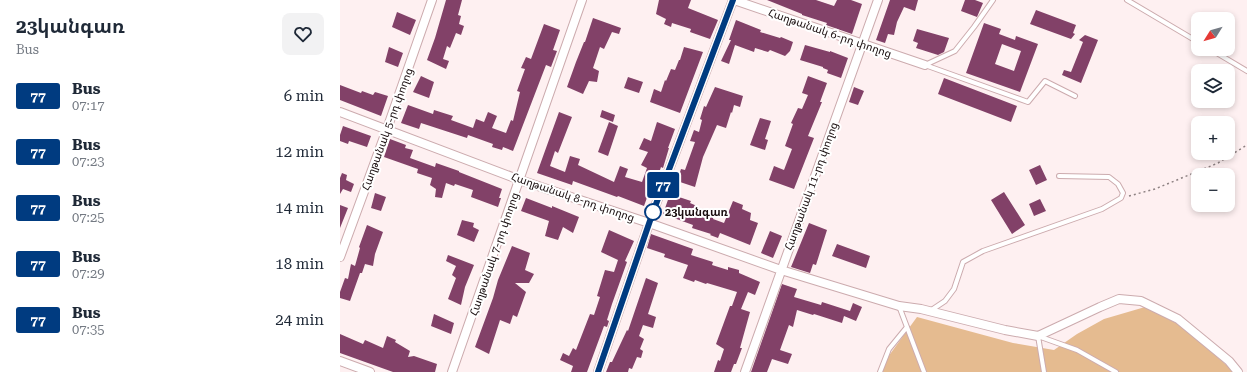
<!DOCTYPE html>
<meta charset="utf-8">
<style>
body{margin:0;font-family:"Roboto Serif","Noto Sans Armenian",serif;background:#f2f2f3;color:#1f2937;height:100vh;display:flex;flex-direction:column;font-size:15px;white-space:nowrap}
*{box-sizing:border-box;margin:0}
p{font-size:13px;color:#747a83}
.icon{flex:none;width:22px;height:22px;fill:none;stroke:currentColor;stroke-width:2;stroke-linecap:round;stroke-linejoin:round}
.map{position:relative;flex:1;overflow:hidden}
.sheet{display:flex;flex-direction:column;background:#fff;width:340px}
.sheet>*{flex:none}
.badge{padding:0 8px;border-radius:3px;font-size:14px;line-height:26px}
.needle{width:26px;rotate:233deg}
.controls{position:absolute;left:851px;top:12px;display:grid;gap:8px}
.controls a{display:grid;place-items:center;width:44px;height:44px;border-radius:8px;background:#fff;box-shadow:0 2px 6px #0003;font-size:20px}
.map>.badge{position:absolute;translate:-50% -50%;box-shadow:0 0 0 2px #fff}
.round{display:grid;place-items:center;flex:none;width:42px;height:42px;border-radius:8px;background:#f2f2f3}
.overview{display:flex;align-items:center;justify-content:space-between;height:68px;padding:0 16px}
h1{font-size:19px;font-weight:700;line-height:30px}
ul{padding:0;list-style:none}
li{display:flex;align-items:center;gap:12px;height:56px;padding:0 16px}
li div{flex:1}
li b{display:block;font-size:15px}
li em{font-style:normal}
li .badge{min-width:44px;font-weight:700;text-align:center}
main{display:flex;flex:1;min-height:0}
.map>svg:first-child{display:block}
.green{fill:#e5bb90}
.building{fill:#824168;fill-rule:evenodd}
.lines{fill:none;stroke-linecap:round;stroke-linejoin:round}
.service-casing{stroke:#ccabae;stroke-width:6}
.minor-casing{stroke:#ccabae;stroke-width:10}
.path{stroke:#8d8182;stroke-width:1.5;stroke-dasharray:2 3;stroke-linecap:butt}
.service{stroke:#fff;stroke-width:4}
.minor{stroke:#fff;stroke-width:8}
.line-casing{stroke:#fff;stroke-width:9}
.line{stroke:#003b80;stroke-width:6}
.stop-dot{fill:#fff;stroke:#003b80;stroke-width:2}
.labels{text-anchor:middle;stroke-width:4;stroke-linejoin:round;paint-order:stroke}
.street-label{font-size:11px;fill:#180d0e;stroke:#fff}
.stop-label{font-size:11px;font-weight:bold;fill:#180d0e;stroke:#fff;text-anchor:start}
</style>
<main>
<section class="sheet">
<div class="overview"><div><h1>23կանգառ</h1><p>Bus</p></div><a class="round"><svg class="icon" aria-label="heart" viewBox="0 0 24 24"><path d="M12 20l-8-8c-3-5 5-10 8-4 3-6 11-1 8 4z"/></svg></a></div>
<ul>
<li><span class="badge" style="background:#003b80;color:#fff">77</span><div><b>Bus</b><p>07:17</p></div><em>6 min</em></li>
<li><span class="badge" style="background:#003b80;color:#fff">77</span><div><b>Bus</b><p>07:23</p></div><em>12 min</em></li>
<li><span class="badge" style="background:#003b80;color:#fff">77</span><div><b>Bus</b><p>07:25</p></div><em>14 min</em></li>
<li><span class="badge" style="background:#003b80;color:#fff">77</span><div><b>Bus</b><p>07:29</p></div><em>18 min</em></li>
<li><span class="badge" style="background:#003b80;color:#fff">77</span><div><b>Bus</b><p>07:35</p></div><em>24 min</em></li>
</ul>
</section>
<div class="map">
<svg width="907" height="372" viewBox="0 0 907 372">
<rect width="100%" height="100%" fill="#fef0f1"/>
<path class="green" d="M805 307 840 325 890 368 893 372H537L577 317 673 343 714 350 737 334 764 319Z"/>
<path class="building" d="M106 0H122L118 15 121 16 119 24 124 26 121 35 116 33 110 48 107 46 103 59 109 61 106 69 87 60 95 38Z
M319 0H351L348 8 378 20 370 39 350 32 351 29 332 23 331 27 324 24 326 19 316 14Z
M427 0H476L494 6 497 0H511L522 4 512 34 486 25 487 23 462 15V14Z
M550 0H578L575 11 564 7 557 22 554 35 548 34 545 43 536 40Z
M625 0H635L643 3 637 17 621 11Z
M696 10 736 25 733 33 735 34 731 39 690 24Z
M57 12 76 20 70 35 52 27Z
M253 18 281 28 279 34 272 32 264 49 260 47 253 68 259 71 257 82 249 81 243 94 227 87 236 62 244 42H245Z
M396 20 421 30 420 32 440 38 441 37 453 42 450 51 445 56 430 50 428 52 415 48 414 52 395 45 389 64 381 61 391 40H389Z
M644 23 661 29 659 34 675 40 676 36 698 44 680 92 626 73ZM662 44 681 51 674 71 655 64Z
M204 24 220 30 213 50 217 51 211 67 206 65 173 151 163 147 162 150 152 147 153 144 128 135 127 138 81 123 79 129 61 123 68 105 93 114 94 110 113 116 111 120 133 128 136 119 144 122 148 112 157 116 152 128 166 133 171 120 173 121 180 92 177 91 185 69 181 68 186 57 191 59Z
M577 29 609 38 604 52 598 55 576 48 578 43 573 41Z
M745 35 758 40 741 83 722 75 724 70 731 72 743 42 739 40Z
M465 45 490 52V51L508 58 501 78 487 73 488 70 483 68V67L460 60Z
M49 47 63 53 58 67 45 62Z
M344 47 363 52 340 113 310 102 314 89 321 92 325 80 326 81 331 69 335 70 339 60H340Z
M81 76 94 82 89 98 73 92Z
M468 76 487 83 480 102H482L468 136 474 138 454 189 429 180 434 166 444 170 452 149 445 146 453 124 451 123 458 108 462 109 468 95 462 93Z
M288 77 303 82 299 93 284 88Z
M604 78 677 106 671 122 598 94Z
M0 85 21 93 22 91 33 95 35 92 48 96 41 116 0 100Z
M375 87 403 96 400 107 394 105 392 113 391 112 386 128 377 125 363 157 355 187 337 181 341 169 345 170 355 142 350 141 354 130 359 132 362 120 360 119 364 106 366 107Z
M514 87 524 91 518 105 509 102Z
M262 110 275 115 273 122 260 117Z
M219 112 232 117 218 153 215 151 210 166 225 172 230 156 240 159 238 165 274 182 280 166 288 169 285 177 302 182 307 168 301 165 308 152 299 149 304 138 311 141 317 122 335 129 328 148H329L323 168 321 167 317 179 314 178 304 206 278 196 277 197 233 181 232 185 197 173Z
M420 118 431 121 425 139 428 140 425 150 410 145Z
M269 122 278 126 268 156 258 152Z
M3 126 31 136 27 147 9 141 8 144 0 141V135Z
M50 139 66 145 65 148 73 150 70 158 95 167 96 163 119 171V172L162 189 159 198H161L158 207 131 197 133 190 115 184 114 186 106 183 102 198 95 197 96 189 90 185 92 178 77 173 78 169 44 157Z
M700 165 707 180 696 185 689 170Z
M2 173 7 175 6 180 14 184 11 192 3 189 0 194V178Z
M664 192 685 225 672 234 651 200Z
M35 193 46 197 41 211 31 208Z
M330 194 351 201 350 203 357 206 355 210 374 215 373 219 384 223 393 201 403 205 402 209 411 213 410 220 418 223 410 245 380 233 378 238 370 235 371 234 352 228 353 225 323 214Z
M186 198 212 208V206L239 217 233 233 223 227 218 240 205 236 209 221 181 211Z
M700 199 706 211 694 216 689 204Z
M0 205 8 208 0 228Z
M122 220 134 223 133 227 139 230 134 242 117 235Z
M469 223 487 230 476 265 473 264 470 273 451 267Z
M27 225 43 232 35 254 33 266 25 264 22 273H20L10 301 0 298V292L5 278 8 279 11 264 15 266 20 248 19 247Z
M269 230 294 241 285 261 287 262 272 304 267 320 269 321 267 327 264 326 247 372H231L233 366 220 360 223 353 229 356 233 348 236 350 250 314 254 315 260 297 257 296 265 270 274 272 278 260 261 252Z
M430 231 442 236 433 258 421 253Z
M311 234 353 249 351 255 373 262 372 265 388 270V267L399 270V273L420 282 415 295 408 292 401 309 410 312 400 348H402L396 364H394L391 372H374L378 360 380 361 384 349 376 344 390 306H392L397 292 367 283 366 284 355 280 354 282 343 278 348 265 324 257 325 254 307 248Z
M497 244 530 256 526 268 492 256Z
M172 246 190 253 185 270 194 274 189 283H175L186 292 177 317 173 315 170 324 160 320 149 354 135 347 153 298 158 280Z
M108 255 134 265 125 287 121 305 108 299 116 278 112 275 116 266 106 261Z
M306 278 318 283 308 314 316 317 313 328 303 325 299 336 304 339 300 349 303 351 301 358 297 357 292 369 289 368 288 372H266L270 362H272L287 330 288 331Z
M442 284 457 289 454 297 481 305 482 302 510 311 513 303 522 307 516 321 504 316 502 323 474 314 473 315 457 310 453 327 449 325 440 350 452 354 448 364 432 359 427 372H411Z
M94 314 114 323 111 334 91 326Z
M0 334 23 344 25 340 43 348 47 336 56 340 55 342 70 351 68 357 74 356 97 364 95 372H53L0 353Z"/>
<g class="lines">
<defs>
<path id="service" d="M787 0 858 42
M870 49 907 71
M585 65 688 102 705 81 735 96
M585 65 615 51 634 27 653 0
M559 306 584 372
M590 311 605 301 614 289 623 262 643 251 762 209 781 198 783 193 778 184 769 177 719 176
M698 336 737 350 776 372
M698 336 704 372
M540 372 549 349 567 327"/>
<path id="minor" d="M394 0 585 65
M0 112 180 180 309 223 441 270 559 306 581 309 665 330 698 336 760 307 779 299 801 301 838 319 889 361 898 372
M0 257 47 129 92 0
M0 361 30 372
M112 372 242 0
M258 372 313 212 393 0
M405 372 538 0"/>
</defs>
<use href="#service" class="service-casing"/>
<use href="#minor" class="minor-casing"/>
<path class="path" d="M789 196 815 189 878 163 907 145"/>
<use href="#service" class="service"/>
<use href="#minor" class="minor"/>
</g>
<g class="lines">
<defs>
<path id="line" d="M258 372 313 212 393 0"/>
</defs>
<use href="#line" class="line-casing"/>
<use href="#line" class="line"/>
</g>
<circle class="stop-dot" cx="313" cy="212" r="8"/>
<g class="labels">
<g class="street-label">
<text transform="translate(490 33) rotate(19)" y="4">Հաղթանակ 6-րդ փողոց</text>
<text transform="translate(47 129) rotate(-70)" y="4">Հաղթանակ 5-րդ փողոց</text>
<text transform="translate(471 186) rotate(-70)" y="4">Հաղթանակ 11-րդ փողոց</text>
<text transform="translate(233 197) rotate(19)" y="4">Հաղթանակ 8-րդ փողոց</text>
<text transform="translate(154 254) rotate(-71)" y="4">Հաղթանակ 7-րդ փողոց</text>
</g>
<g class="stop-label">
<text x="325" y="216">23կանգառ</text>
</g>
</g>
</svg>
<div class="controls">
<a><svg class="needle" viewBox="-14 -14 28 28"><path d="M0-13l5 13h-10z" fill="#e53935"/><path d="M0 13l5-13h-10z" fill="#747a83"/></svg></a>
<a><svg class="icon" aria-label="layers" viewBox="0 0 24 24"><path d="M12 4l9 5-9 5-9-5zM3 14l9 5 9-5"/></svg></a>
<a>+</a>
<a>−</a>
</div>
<b class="badge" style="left:323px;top:185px;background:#003b80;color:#fff">77</b>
</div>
</main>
